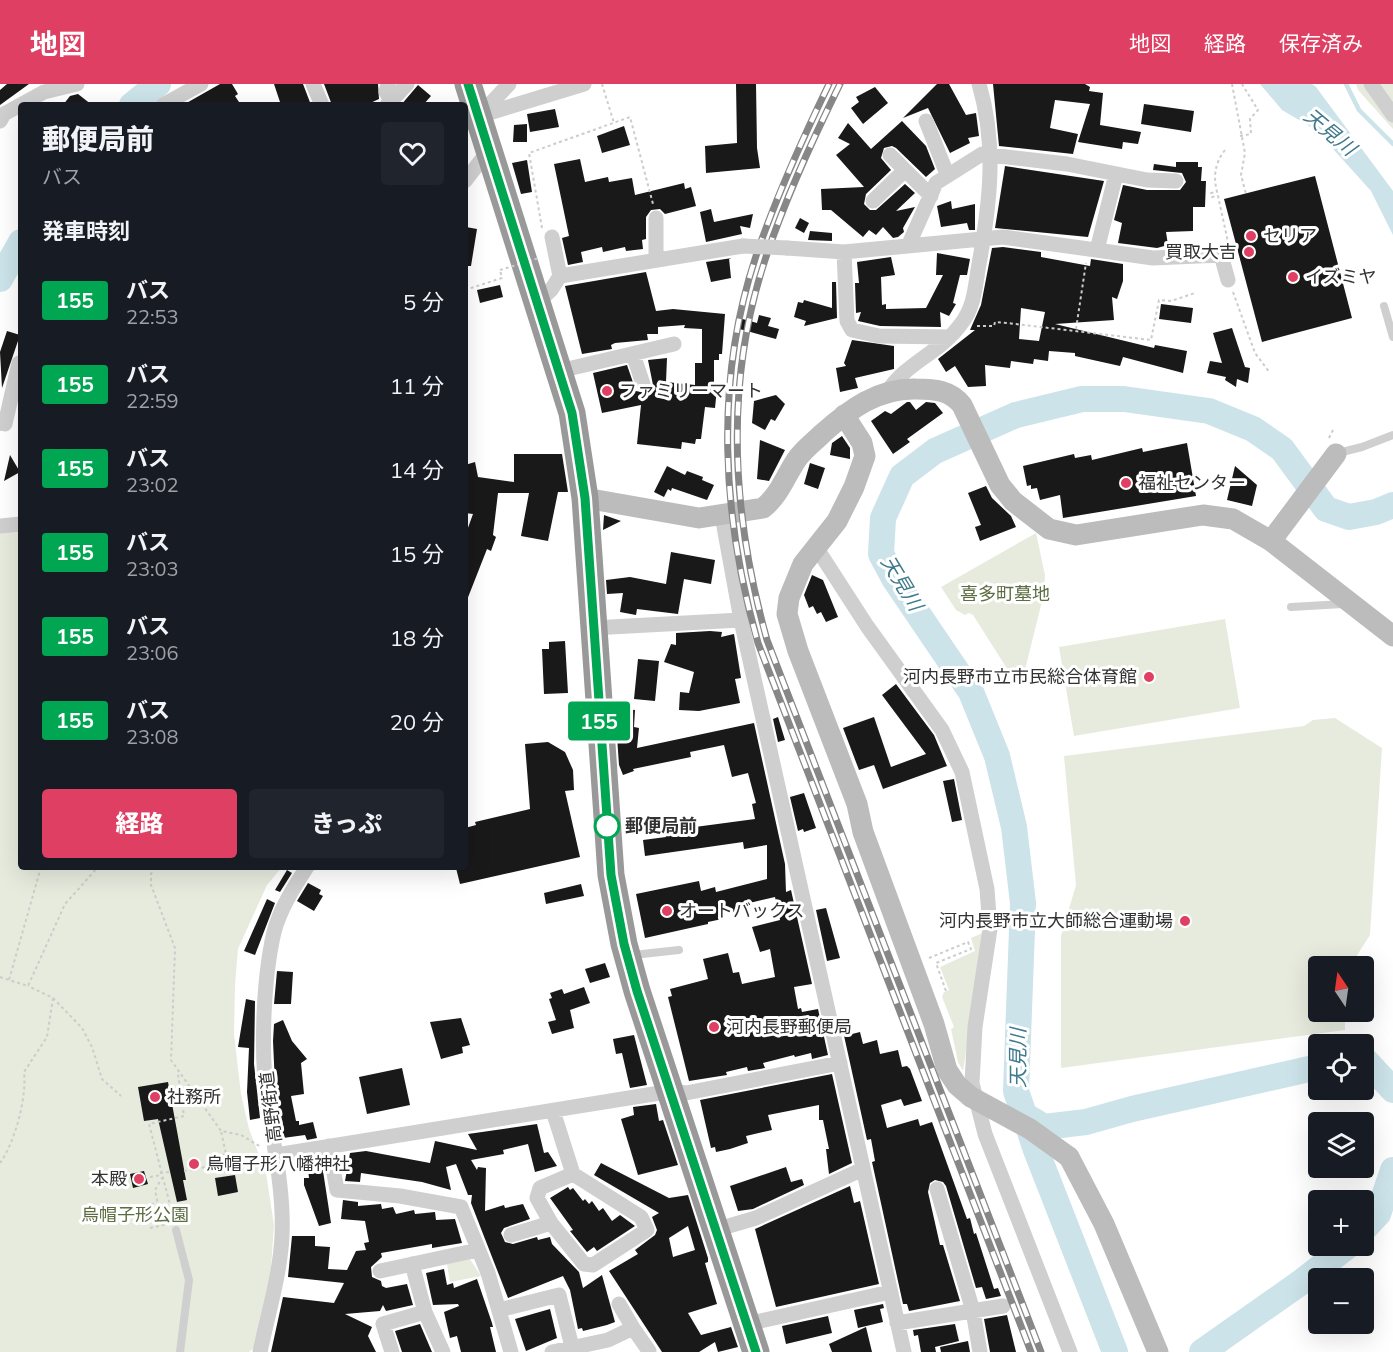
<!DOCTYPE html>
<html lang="ja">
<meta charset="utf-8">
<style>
body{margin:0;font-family:Mulish,"Noto Sans JP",sans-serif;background:#20242c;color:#f1f3f6;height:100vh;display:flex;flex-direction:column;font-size:22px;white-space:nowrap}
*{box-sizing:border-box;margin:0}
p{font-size:20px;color:#9ea1a6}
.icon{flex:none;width:33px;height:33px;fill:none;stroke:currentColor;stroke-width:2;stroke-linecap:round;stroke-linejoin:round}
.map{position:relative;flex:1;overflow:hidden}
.drawer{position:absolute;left:18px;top:18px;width:450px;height:768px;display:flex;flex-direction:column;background:#171b24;border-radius:6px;box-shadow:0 6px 24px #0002}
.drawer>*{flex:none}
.badge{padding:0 12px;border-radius:4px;font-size:21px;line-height:39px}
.needle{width:39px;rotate:347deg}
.fabs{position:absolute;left:1308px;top:872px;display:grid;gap:12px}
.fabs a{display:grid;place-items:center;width:66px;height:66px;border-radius:6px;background:#171b24;box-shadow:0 6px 24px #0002;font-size:30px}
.map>.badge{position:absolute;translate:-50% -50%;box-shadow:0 0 0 3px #fff}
h2{padding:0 24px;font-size:22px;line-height:54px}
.round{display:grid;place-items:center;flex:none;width:63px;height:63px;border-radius:6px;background:#20242c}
.head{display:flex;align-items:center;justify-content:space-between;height:102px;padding:0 24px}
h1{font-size:28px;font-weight:800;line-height:45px}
.primary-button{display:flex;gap:12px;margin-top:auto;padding:12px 24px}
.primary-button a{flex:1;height:69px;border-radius:6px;background:#de3f63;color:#fff;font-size:24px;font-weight:800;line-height:69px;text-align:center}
.primary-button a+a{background:#20242c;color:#f1f3f6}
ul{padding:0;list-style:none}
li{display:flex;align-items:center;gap:18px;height:84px;padding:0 24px}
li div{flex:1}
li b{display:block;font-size:22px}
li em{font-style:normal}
li .badge{min-width:66px;font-weight:700;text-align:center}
header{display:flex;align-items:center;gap:36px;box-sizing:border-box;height:84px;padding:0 30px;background:#de3f63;color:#fff}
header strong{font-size:28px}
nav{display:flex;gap:33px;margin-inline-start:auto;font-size:21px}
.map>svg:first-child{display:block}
.green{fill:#e7ebde}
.water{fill:#cce3ea}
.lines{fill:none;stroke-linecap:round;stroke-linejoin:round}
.stream{stroke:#cce3ea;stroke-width:4.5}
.river{stroke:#cce3ea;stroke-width:26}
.building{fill:#191919;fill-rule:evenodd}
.path{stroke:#ccc;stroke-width:2;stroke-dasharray:3 3;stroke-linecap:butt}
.lane{stroke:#cfcfcf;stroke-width:8}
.street{stroke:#cfcfcf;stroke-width:15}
.secondary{stroke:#bcbcbc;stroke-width:21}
.highway{stroke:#999;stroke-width:27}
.rail-casing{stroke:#878787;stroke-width:7}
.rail{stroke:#fff;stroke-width:4.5;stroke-dasharray:14;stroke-linecap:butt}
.path-bridge{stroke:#ccc;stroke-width:2;stroke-dasharray:3 3;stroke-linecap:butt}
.street-bridge{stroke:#cfcfcf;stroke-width:15}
.secondary-bridge{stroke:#bcbcbc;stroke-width:21}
.line-casing{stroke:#fff;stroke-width:14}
.line{stroke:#00a651;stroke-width:9}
.poi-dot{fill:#de3f63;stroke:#fff;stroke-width:2}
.stop-dot{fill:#fff;stroke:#00a651;stroke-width:3}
.labels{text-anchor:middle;stroke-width:6;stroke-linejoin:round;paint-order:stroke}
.poi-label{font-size:18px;fill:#323232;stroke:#fff;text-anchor:start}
.park-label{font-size:18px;fill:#5c6d41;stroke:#fff}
.stop-label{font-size:18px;font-weight:bold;fill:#323232;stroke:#fff;text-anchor:start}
.street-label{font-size:18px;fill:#323232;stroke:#fff}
.water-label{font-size:20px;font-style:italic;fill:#407a8c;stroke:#fff}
</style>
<header>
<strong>地図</strong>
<nav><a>地図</a><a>経路</a><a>保存済み</a></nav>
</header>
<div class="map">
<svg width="1393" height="1268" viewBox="0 0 1393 1268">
<rect width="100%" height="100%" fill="#fff"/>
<path class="green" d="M1356 0H1393V45L1358 6Z
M0 439 21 440V783H282L267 801 238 865 235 901 234 950 241 1010 249 1045 266 1089 274 1141 270 1199 254 1264 249 1268H0Z
M1036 449 1045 491 1044 509 1024 590 1013 594 973 531 969 529 965 531 956 526 941 503Z
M1225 535 1240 624 1074 652 1059 563Z
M1335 634 1382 664 1370 851 1350 882H1318V927H1345V946L1061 984V852L1076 801 1064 672 1304 642 1313 636Z
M985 848 963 987 958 978 951 945 954 943 942 913 944 908 949 906 940 883 975 867 971 854Z
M470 1175 481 1192 450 1198 447 1180Z"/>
<path class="water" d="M1260 0H1312L1316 3 1393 107V151L1371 107 1316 46 1282 26Z"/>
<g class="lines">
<path class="stream" d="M1346 0 1359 26 1393 60"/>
<path class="river" d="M132 21 158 0
M0 195 21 158
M1364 978H1367L1393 1006
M1024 1031 1044 1043 1086 1038 1132 1025 1318 983
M1364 1145 1378 1130 1393 1086
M1115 1268 1036 1066 1016 1007 1023 819 1014 743 997 672 971 608 895 496 881 470 883 434 902 392 935 367 1016 331 1082 315H1124L1209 327 1253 345 1282 365 1326 425 1349 433 1376 428 1393 421
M1202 1268 1300 1199 1349 1161"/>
</g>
<path class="building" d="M7 0H29L0 21V6Z
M220 0H232L238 10 235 12 241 21H183Z
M274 0H303L311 21H281Z
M324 0H378L379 15 366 21H332Z
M736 0H756L757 64 760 84 706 89 705 62 737 59Z
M937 0H949L966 31 976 29 979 52 968 54 970 59 950 69 928 24 903 34Z
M993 0H1085L1090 3 1089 7 1103 9 1100 41 1141 48 1138 60 1123 58 1122 65 1078 58 1090 20 1055 16 1050 44 1078 50 1073 70 999 62Z
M418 1 431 12 423 21H401Z
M875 3 888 19 863 40 851 24 859 18 856 13Z
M78 10 92 21H63L70 12Z
M1144 20 1194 27 1191 48 1141 40Z
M555 25 559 43 530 48 527 30Z
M902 37 926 62 935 85 926 93 896 64 892 62 884 64 881 74 891 86 866 110 864 120 870 126H876L905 100 915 109 896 127 915 123 903 144 904 148 898 153 893 154 883 143 876 151 869 146 863 153 831 126H822L821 105 864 103 836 71 850 60 838 54 848 39 871 65Z
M527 40V58H513L514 41Z
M624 42 630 61 602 69 597 52Z
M580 75 585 98 608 93 609 98 632 94 635 111 684 99 685 105 691 103 696 122 665 130 660 125 651 126 646 133V155L642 156 643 165 626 167 625 163 603 168 602 163 581 168 583 178 568 181 562 154 569 152 554 80Z
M527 76 532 108 521 110 512 79Z
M1176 78H1198V83H1202L1201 97H1206L1205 123H1193V147L1166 148 1168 161 1157 164 1118 159 1122 139 1114 136 1123 101 1147 106H1180L1186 98 1182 89 1153 86 1154 80 1176 83Z
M1005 82 1104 97 1088 153 995 144Z
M1315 92 1352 234 1262 258 1224 115Z
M951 117 952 125 975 120V146H969L967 139 941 143 937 122Z
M711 125 714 138 753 130 750 144 740 142 742 150 706 158 700 128Z
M800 134 809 139 804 149 795 144Z
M466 143 477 145 471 182H465Z
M810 147 832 149V157L808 156Z
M1003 163 1041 168V173L1090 182 1091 175 1123 180V197L1117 215 1112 213 1114 236 1055 240 1154 264 1155 261 1187 267 1183 289 1123 273 1120 282 1075 272V269L1049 267 1048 277 1034 275 1033 280 1011 277 1010 284 985 281 986 302 968 303 955 282 946 288 938 275 975 246H970L981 221 992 164ZM1021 224 1045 228 1039 257 1019 255Z
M937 169 970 175 967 191H960L953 219 956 220 949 232 940 228 941 243 880 242 858 237 861 228 856 229 855 199H859L857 178 891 173 895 191 881 193 882 221 886 220V225L926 224 943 191H936Z
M729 174 731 194 711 198 706 178 732 174Z
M646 188 656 227 673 225 725 230 722 270H719V276H714V303L717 304 715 324 705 323 701 355H696L695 360 682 358 681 365 637 360 641 321 602 329 593 289 627 281 636 307 646 309 653 301 648 276 667 274 666 298 695 301V279H702V245L684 244 685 241 658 243V250H647L648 256 615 259 611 261 612 265 582 270 565 202Z
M832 198H836L837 234 804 242 806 237 794 233 798 218 803 219 804 216 832 224Z
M500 201 503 213 480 219 477 206Z
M1161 220 1193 224 1191 239 1159 235Z
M759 231 771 234 768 242 779 245 776 255 736 244 739 234 757 239Z
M1232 244 1245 283 1250 284 1248 299 1237 295 1236 303 1225 296 1226 293 1207 289 1210 277 1222 279 1213 249Z
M7 247 20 251 2 304 0 268Z
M852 256 894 262V285L855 294 858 304 840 308 836 284 846 282 844 279Z
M776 311 785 320 775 337 771 335 765 346 752 339 754 317Z
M907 318H910L916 326 926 318 935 319 943 329 907 355 910 358 893 370 871 337 885 327 891 330Z
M842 352 850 364V375L830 371 832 359Z
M760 356 785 366 769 397 757 395Z
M1187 359 1196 412 1063 434 1060 411 1040 416 1037 404 1031 405V401L1027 402 1023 382 1074 370 1075 374 1091 371 1092 376 1142 364 1143 368Z
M514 370H562L568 408H558L548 457 521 452 529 409H498L493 451 496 453 491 467 487 465 465 521V466L468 458 465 457V452L473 430 465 429V381L475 378 478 393 514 398Z
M10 371 20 388 4 397Z
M810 379 825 384 818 405 804 400Z
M667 382 685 391 687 387 703 393 702 396 714 401 707 416 672 404 671 407 668 405 664 413 654 408Z
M1235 382 1257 401 1252 422 1227 416Z
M986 402 992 414 1011 432 1016 443 980 457 975 443 981 441 968 409Z
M604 431 621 437 603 446Z
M671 468 715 476 711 500 684 495 678 530 637 525 636 531 620 528 623 509 607 510 606 496 630 493 666 500Z
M812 491 823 496 838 533 826 538 821 528 817 530 813 522 809 524 804 511Z
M710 547 722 548 721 553 734 550 741 594 735 595 740 619 699 627 679 626 680 608 689 609 694 588 664 578 671 560 676 561V549Z
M565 557 568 609 544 610 542 565H549V558Z
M638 575 659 577 655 617 634 615Z
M896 600 934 651 947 682 883 705 874 681 859 686 843 644 874 633 891 683 926 670 882 611Z
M619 624 635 626 634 643 639 644 637 664 754 639 785 780 786 808 791 806 812 900 794 903 798 925 801 924 802 928 818 925 828 971 812 975 811 969 795 973 794 971 763 979 765 984 748 987 747 983 726 988 727 991 689 997 668 913 672 912 670 905 708 895 703 875 728 869 733 889 739 888 742 900 775 893 770 865 760 868 752 843 780 836 775 813 737 822 738 827 721 831 722 835 708 838V840L645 854 636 810 699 797 701 807 715 803 716 808 767 795V761L744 765 743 758 645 772 643 756 666 753 665 747 755 735 752 720 756 719 748 689 732 693 724 661 690 668 691 673 633 685 634 687 623 691 619 681 616 638Z
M778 633 785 656 778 658 773 635Z
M548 658 565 668 573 686 574 706 565 707 580 773 460 800 456 784 465 783V744L476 741 475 738 530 725 525 660Z
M954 695 962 736 952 738 943 697Z
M804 709 816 744 804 748 803 745 798 747 790 713Z
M287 786 292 789 280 808 275 806Z
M308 799 321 806 319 810 323 812 314 827 297 817Z
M581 800 584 812 546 820 544 809Z
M267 815 275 819 255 871 244 867Z
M826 824 840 874 827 877 816 826Z
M605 879 610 893 590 899 585 885Z
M277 887 293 888 291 920H274Z
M584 903 590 919 570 926 574 944 552 950 548 938 556 936 549 915 552 914 550 909 562 905 564 910Z
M246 915 255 917 254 980 260 1034 250 1036 247 1008 249 964 238 963Z
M461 934 470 961 462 963 463 969 441 975 430 938Z
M283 936 292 957 307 975 301 979 304 1010 291 1012 296 1037H299V1041L313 1038 317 1054 307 1056 305 1051 283 1054 275 1001 273 957 274 940Z
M849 936 852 950 860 948 863 960 877 956 880 970 898 966 902 983 907 982 910 985 922 1017 904 1022 901 1015 881 1021 887 1044 918 1035 920 1042 932 1038 967 1135 970 1134 974 1150 976 1149 994 1205 998 1204 1001 1212 986 1215 982 1203 976 1204 946 1102 943 1098 935 1096 930 1099 928 1108 940 1161H943L960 1217 909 1227 907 1220H903L872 1078 875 1077 871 1055 867 1056 841 938Z
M634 951 647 1001 630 1004 622 969 616 970 613 955Z
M402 984 410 1021 367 1030 359 993Z
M832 990 852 1079 829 1090 826 1065H829L823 1036H819V1021L768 1031 772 1046 746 1052 748 1059 730 1065 716 1068 715 1063 711 1064 700 1016Z
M168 998 186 1096H183L187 1116 177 1118 158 1035 144 1037 138 1003Z
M656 1020 659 1037 663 1036 678 1081 638 1091 621 1035 634 1031 633 1023Z
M537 1040 544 1069 548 1068 557 1082 535 1088 528 1060 503 1066 504 1070 471 1076 477 1086 478 1083 486 1084 485 1127 504 1121 505 1124 523 1120 530 1135 504 1144 501 1149 505 1158 513 1160 537 1153 538 1156 550 1153 552 1160 579 1188 583 1204 602 1191 615 1238 607 1241 583 1247 582 1244 578 1245 570 1206 563 1192 508 1214 471 1119 472 1111H468L456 1080 446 1083 451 1106 422 1098 361 1089 360 1098 345 1097 350 1069 366 1067 430 1079 435 1057 477 1066 468 1050Z
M321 1074 331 1139 319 1142 304 1101V1094H309L307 1076Z
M601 1079 669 1114 688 1111 708 1174V1178L705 1179 717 1220 688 1229 701 1251 731 1243 738 1263 718 1268 715 1258 699 1268H662L609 1187 638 1170 635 1166 655 1151 657 1146 652 1133 659 1129 594 1091ZM688 1142 695 1166 673 1173 669 1154Z
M786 1083 791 1098 802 1095 804 1101 753 1125 738 1127 730 1102Z
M144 1087 148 1100 133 1104 130 1090Z
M235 1091 238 1108 218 1112 215 1094Z
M850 1102 854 1119 860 1117 879 1200 776 1223 755 1145Z
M568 1103 570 1106 573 1104 583 1117 585 1115 589 1120 592 1117 599 1127 603 1124 612 1137 620 1131 635 1142 597 1167 594 1163 587 1168 570 1147 573 1146 550 1114Z
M343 1116 358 1118V1122L381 1120 382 1125 393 1123 396 1130 414 1126 415 1130 435 1128 436 1136 455 1135 462 1159 432 1164V1160L381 1169 382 1173 371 1183 372 1193 381 1197 382 1202 386 1204 407 1200 413 1221 386 1227 383 1221 380 1227 345 1230 372 1243 368 1252 376 1268H271L283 1213 334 1219 344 1199 288 1193 292 1152H315V1162L330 1163 328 1185 347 1186 356 1167 366 1166 364 1159 369 1158 365 1137 341 1135Z
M444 1185 447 1201 453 1199 454 1204 477 1195 492 1239 493 1243H490L496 1268H461L457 1252 450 1254 444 1228 459 1222 458 1220 433 1221 426 1189Z
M883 1220 884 1224 880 1225 883 1238 858 1244 854 1226Z
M550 1225 557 1254 526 1267 515 1235Z
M1007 1231 1016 1268H990L984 1235Z
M828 1232 832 1249 786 1260 782 1242Z
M420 1240 432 1268H402L395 1247Z
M955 1240 959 1257 935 1263 936 1268H921L918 1251 914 1252 913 1246Z
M866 1243 872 1268H832L829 1260Z
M968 1257 970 1268H941L940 1263Z"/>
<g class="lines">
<path class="path" d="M602 0 614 39
M1232 0 1245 69 1241 91 1246 110
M1240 52 1251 50 1250 35 1258 26 1242 0
M1225 66C1215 79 1213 92 1217 108L1211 109 1212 113 1218 112 1228 158
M542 144 529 69 630 33 653 120
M465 206 502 194 500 186
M1233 208 1255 269 1270 289
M977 242H994L995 238 1007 239 1151 256 1159 216 1171 217 1195 209
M1076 245 1086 179
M1329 354 1333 346
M41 783 9 896 28 902 65 820 98 783
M155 783 151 790V801L175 864 171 976 221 1047 241 1051 261 1063
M929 874 968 858 971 865 936 879 946 907
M0 893 9 896
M53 914 82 944 92 963 102 995 121 1012
M0 1079C15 1058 27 1013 24 988L47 953 53 914 28 902
M220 1080 218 1072 226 1070 221 1047
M223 1080 225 1089
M184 1087 262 1073
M160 1089 169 1088
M150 1093 161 1091
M145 1122 157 1119
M174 1136 149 1040 184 1032 178 990
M162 1141 155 1106 162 1094
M150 1144 168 1140"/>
<path class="lane" d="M1384 222 1393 253
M1338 369 1362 363 1393 351
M1291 523 1343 520
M633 871 679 866
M176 1146 189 1196 180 1268"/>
<path class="street" d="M313 0 322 21
M388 0 386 8 392 18
M1371 0 1393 31
M163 21 201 0
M387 21 407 0
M479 32 584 0
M479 32 509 0
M0 37 4 30 44 8 77 0
M926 37 947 90
M890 71 931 112
M465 97 489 66
M873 117 905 86
M552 153 560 192
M909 160 936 99 982 70 1067 80 1147 96 1176 97
M787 164 844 168 1003 153 1153 174 1221 171 1228 196
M1097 166 1116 90
M844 168 847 237 852 246 879 252 949 253
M656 175V134
M539 217 551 206 560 192 743 162
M633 270 643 300
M559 287 674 260
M888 307C906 279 941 268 961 240 975 222 975 202 979 180 990 119 997 61 979 0
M0 339 5 340 19 279
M722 432 741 536 904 1268
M0 442 21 440
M816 463 867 542 942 646 962 688 987 805 990 845 975 943 972 999 985 1050 1070 1268
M592 544 741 536
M553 1027 573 1090 641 1133 647 1146 593 1181 584 1180 551 1139 537 1114 540 1104 573 1090
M329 1062 337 1106 400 1112 461 1123 488 1189 511 1268
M276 1071 672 1007 686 1009 840 979
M937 1105 973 1227 980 1268
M715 1146 756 1134 863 1085
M511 1151 551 1139
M412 1180 425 1228 443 1268
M380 1187 478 1166
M499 1226 559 1211 572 1263
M897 1239 1003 1222
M747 1240 890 1208
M633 1244 649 1267
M260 1268C268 1229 280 1192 282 1152 284 1108 274 1064 268 1021 260 972 263 896 274 848 280 825 294 803 307 783
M392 1268 383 1240 425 1228
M552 1268 608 1256 633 1244 619 1220"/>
<path class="secondary" d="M844 331 862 359 865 372 854 403 837 437 803 480 789 514 787 530 798 567 857 720 863 748 934 940 947 986 957 1001 971 1013
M585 414 699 434 763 424C779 412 786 391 797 375 804 365 814 358 823 349 850 325 878 304 916 305 934 305 950 306 962 321L1000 401 1013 417 1049 445 1076 451 1203 431 1233 435 1271 457 1393 552
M1271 457 1336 370
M1069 1073 1104 1140 1158 1268"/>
<path class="highway" d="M468 0 572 329 585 414 611 791 624 860 637 907 756 1268"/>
<defs>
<path id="rail" d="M829 0C802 56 776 113 756 172 714 298 722 433 758 559L1031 1268
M840 0C812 57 785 115 765 176 724 300 732 431 767 556L1041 1268"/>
</defs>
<use href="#rail" class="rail-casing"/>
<use href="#rail" class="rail"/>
<path class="path-bridge" d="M500 186 539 174"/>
<path class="street-bridge" d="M743 162 787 164"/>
<path class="secondary-bridge" d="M971 1013 1030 1045 1069 1073"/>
</g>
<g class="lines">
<defs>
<path id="line" d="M468 0 572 329 585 414 611 791 624 860 637 907 756 1268"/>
</defs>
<use href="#line" class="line-casing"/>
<use href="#line" class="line"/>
</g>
<g class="poi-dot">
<circle cx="1251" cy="152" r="6"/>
<circle cx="1249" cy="168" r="6"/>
<circle cx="1293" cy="193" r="6"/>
<circle cx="607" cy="307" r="6"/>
<circle cx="1126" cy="399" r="6"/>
<circle cx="1149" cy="593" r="6"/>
<circle cx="667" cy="827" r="6"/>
<circle cx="1185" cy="837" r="6"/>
<circle cx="714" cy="943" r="6"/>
<circle cx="155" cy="1013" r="6"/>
<circle cx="194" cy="1080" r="6"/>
<circle cx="139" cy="1095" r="6"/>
</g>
<circle class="stop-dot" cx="607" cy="742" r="12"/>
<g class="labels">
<g class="poi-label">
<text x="1263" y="158">セリア</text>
<text x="1237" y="174" text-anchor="end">買取大吉</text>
<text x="1305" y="199">イズミヤ</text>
<text x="619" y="313">ファミリーマート</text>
<text x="1138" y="405">福祉センター</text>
<text x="1137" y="599" text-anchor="end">河内長野市立市民総合体育館</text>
<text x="679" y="833">オートバックス</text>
<text x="1173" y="843" text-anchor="end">河内長野市立大師総合運動場</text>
<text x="726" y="949">河内長野郵便局</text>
<text x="167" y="1019">社務所</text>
<text x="206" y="1086">烏帽子形八幡神社</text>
<text x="127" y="1101" text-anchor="end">本殿</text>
</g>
<g class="park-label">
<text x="1005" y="516">喜多町墓地</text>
<text x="135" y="1137">烏帽子形公園</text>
</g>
<g class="stop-label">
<text x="625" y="748">郵便局前</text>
</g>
<g class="street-label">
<text transform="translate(271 1023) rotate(-97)" y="6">高野街道</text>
</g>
<g class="water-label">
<text transform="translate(1330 48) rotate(40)" y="7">天見川</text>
<text transform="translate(902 499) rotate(59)" y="7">天見川</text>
<text transform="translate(1018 974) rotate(-90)" y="7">天見川</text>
</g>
</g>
</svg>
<div class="fabs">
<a><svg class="needle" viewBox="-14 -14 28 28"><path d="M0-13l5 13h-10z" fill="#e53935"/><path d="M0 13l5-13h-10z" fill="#9ea1a6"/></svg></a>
<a><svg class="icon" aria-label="locate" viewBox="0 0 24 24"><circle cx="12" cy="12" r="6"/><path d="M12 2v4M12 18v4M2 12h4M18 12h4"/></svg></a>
<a><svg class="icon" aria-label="layers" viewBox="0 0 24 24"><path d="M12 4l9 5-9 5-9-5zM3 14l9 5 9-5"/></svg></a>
<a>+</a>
<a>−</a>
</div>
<b class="badge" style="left:599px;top:637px;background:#00a651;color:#fff">155</b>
<section class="drawer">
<div class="head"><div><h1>郵便局前</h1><p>バス</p></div><a class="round"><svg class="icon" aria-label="heart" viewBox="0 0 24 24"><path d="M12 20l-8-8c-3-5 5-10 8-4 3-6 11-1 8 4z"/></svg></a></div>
<h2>発車時刻</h2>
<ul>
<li><span class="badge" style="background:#00a651;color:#fff">155</span><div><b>バス</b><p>22:53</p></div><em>5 分</em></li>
<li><span class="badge" style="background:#00a651;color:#fff">155</span><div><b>バス</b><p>22:59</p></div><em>11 分</em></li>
<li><span class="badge" style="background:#00a651;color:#fff">155</span><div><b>バス</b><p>23:02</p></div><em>14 分</em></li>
<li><span class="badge" style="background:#00a651;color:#fff">155</span><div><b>バス</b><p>23:03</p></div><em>15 分</em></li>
<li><span class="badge" style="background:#00a651;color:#fff">155</span><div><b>バス</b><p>23:06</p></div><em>18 分</em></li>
<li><span class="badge" style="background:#00a651;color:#fff">155</span><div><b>バス</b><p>23:08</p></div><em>20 分</em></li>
</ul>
<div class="primary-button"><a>経路</a><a>きっぷ</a></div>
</section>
</div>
